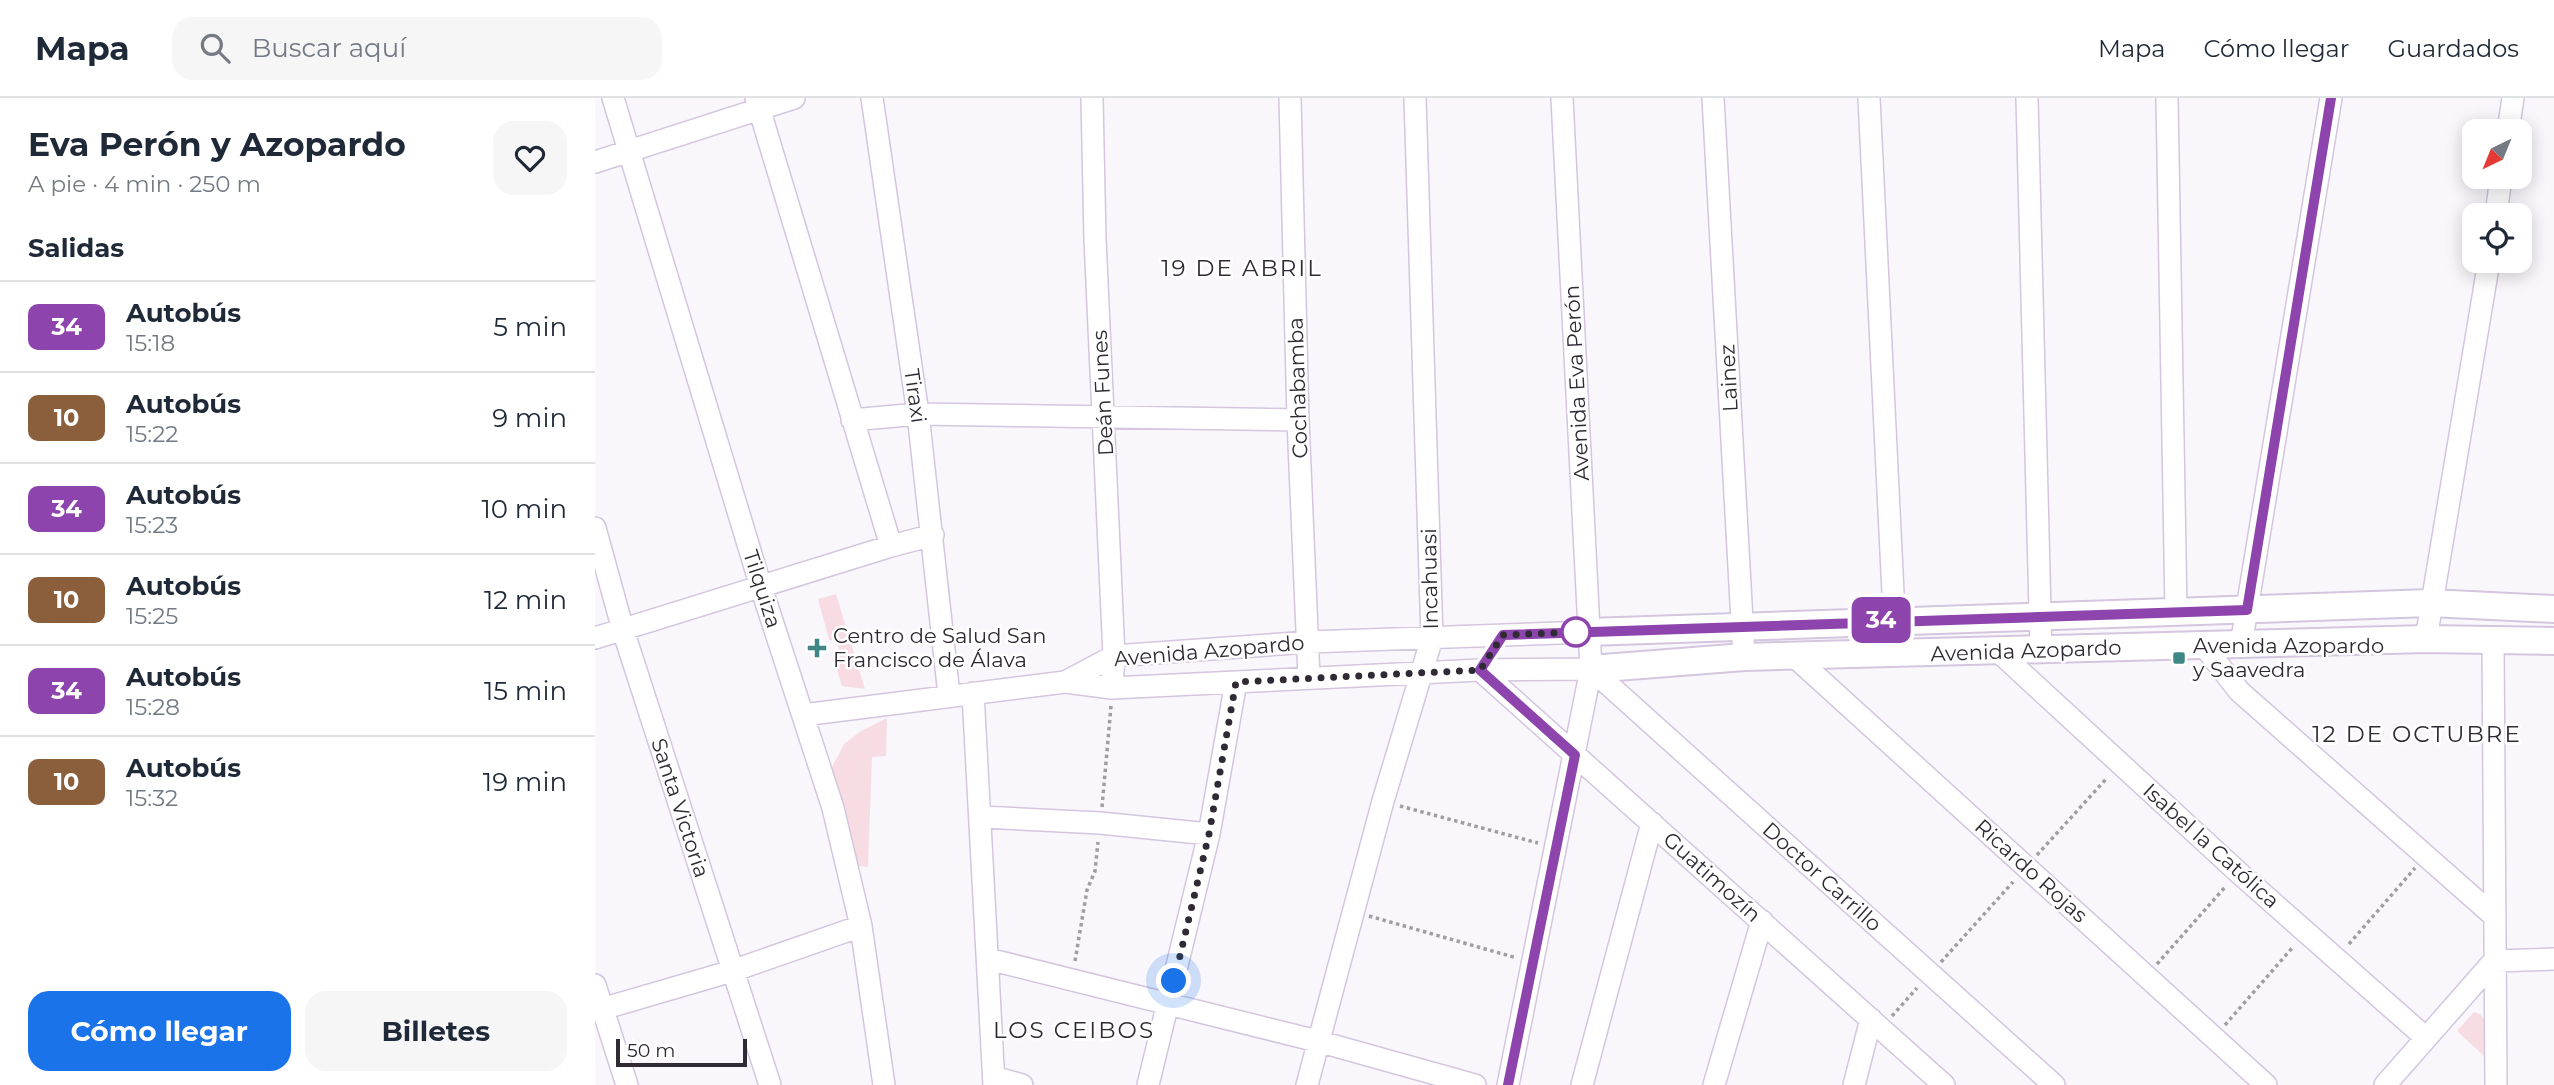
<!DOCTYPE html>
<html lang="es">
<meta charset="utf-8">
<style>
body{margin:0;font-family:Montserrat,sans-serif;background:#f6f6f7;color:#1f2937;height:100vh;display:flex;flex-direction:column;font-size:26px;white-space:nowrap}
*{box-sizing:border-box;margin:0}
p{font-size:23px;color:#747a83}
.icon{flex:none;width:38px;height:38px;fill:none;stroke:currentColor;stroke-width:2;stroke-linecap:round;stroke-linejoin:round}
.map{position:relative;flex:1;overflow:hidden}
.panel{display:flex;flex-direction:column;background:#fff;width:595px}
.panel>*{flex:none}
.badge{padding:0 14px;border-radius:10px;font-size:24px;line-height:46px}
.needle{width:46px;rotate:223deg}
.buttons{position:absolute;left:1867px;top:21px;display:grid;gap:14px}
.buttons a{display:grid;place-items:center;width:70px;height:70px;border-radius:14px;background:#fff;box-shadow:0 4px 18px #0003;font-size:35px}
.scale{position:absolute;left:21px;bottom:18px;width:131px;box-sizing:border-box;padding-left:7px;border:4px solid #2f2a33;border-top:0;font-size:19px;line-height:24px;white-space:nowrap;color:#2f2a33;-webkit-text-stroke:5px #fff;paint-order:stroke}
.you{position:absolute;width:35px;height:35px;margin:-18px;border:5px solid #fff;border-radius:50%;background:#1a73e8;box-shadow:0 0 0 10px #1a73e833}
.map>.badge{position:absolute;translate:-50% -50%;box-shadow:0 0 0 4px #fff}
h2{padding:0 28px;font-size:26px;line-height:63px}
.round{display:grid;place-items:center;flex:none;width:74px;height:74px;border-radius:21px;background:#f6f6f7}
.headline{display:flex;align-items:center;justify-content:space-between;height:119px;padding:0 28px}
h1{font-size:33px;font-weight:700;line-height:52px}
.button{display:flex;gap:14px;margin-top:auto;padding:14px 28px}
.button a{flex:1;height:80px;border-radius:21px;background:#1a73e8;color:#fff;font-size:28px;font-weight:700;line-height:80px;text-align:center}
.button a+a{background:#f6f6f7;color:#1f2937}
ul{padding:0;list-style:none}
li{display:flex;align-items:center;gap:21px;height:91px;padding:0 28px;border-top:2px solid #e0e1e3}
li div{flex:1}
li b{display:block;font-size:26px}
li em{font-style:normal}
li .badge{min-width:77px;font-weight:700;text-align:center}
header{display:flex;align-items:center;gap:42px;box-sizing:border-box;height:98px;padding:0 35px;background:#fff;border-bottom:2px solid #e0e1e3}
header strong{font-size:33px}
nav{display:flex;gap:38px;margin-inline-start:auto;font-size:24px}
.search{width:490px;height:63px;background:#f6f6f7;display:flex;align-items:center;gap:18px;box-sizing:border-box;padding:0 24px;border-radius:21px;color:#747a83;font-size:26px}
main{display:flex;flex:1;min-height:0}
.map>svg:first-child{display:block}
.green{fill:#f7dce3}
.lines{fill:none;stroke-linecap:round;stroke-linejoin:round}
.minor-casing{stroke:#d4c6de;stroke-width:24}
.tertiary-casing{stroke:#d4c6de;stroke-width:30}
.path{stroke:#a19da3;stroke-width:3.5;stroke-dasharray:3.5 3.5;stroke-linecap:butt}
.minor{stroke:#fff;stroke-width:21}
.tertiary{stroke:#fff;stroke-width:26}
.line-casing{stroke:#fff;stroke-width:16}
.line{stroke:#8e44ad;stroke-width:10}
.walk{stroke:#2f2a33;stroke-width:7;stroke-dasharray:0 12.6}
.stop-dot{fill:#fff;stroke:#8e44ad;stroke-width:3.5}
.poi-dot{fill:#3f8784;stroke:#fff;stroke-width:2.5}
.labels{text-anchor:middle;stroke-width:5;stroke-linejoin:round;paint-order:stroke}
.street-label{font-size:21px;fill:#2f2a33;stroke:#fff}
.poi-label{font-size:21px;fill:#2f2a33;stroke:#fff;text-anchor:start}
.neighbourhood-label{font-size:23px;letter-spacing:2px;fill:#2f2a33;stroke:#fff}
</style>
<header>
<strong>Mapa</strong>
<div class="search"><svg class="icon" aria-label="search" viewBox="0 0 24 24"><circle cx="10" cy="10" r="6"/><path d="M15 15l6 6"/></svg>Buscar aquí</div>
<nav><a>Mapa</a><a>Cómo llegar</a><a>Guardados</a></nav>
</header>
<main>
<section class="panel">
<div class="headline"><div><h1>Eva Perón y Azopardo</h1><p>A pie · 4 min · 250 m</p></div><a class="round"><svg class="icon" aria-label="heart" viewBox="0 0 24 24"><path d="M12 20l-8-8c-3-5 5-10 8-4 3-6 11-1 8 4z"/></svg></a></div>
<h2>Salidas</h2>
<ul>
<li><span class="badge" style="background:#8e44ad;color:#fff">34</span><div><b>Autobús</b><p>15:18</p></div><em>5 min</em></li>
<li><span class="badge" style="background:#8b5e3c;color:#fff">10</span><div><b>Autobús</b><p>15:22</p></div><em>9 min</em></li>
<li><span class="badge" style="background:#8e44ad;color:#fff">34</span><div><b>Autobús</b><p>15:23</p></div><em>10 min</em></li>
<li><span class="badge" style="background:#8b5e3c;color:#fff">10</span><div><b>Autobús</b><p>15:25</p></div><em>12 min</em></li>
<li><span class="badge" style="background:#8e44ad;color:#fff">34</span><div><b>Autobús</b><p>15:28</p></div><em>15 min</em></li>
<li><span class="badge" style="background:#8b5e3c;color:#fff">10</span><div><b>Autobús</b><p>15:32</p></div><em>19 min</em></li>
</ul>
<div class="button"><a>Cómo llegar</a><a>Billetes</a></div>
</section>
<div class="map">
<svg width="1959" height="987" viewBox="0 0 1959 987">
<rect width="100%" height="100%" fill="#faf7fc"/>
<path class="green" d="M241 496 270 591 247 588 238 559 246 557 241 542H234L223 501Z
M292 620 291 658 277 659 273 769 253 767 234 675 249 646 266 633Z
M1879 914 1885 916 1891 925 1889 958 1862 933Z"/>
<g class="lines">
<defs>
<path id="minor" d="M18 0 166 489 238 710 266 828 289 987
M161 0 296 448
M277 0 323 316 354 597
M497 0 500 141 519 558 517 590
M695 0 703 322 714 580
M1118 0 1149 559
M1274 0 1301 557
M1432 0 1446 553
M1572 0 1581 513
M1913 33 1918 0
M0 64 199 0
M1901 117 1906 79
M257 322 323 316 703 322
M0 430 28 532 175 987
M0 540 296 448 338 437
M1831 541 1894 163
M1898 543 1901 987
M1646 547 1736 0
M1609 548 1644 593 1899 818
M1404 554 1643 774 1831 940
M1200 559 1671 987
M996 571 1459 987
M885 572 1349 987
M470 584 519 558 714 544 994 534
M378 595 399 987
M208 617 470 584 517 590 885 572 996 571
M387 719 505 725 614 736
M393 861 726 944 880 987
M0 887 32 987
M0 913 137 873 266 828
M399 979 427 987
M553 987 614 736 641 584
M712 987 788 703 837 540 820 0
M913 987 996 571 967 0
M987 987 1057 725
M1119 987 1167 823
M1259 987 1276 921
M1790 987 1899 863 1959 861"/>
<path id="tertiary" d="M994 534 1835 505 1959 511
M996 571 1149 559 1831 541 1959 543"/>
</defs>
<use href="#minor" class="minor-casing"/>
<use href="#tertiary" class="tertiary-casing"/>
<path class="path" d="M805 708 943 745
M507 709 516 608
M1442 757 1512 680
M774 818 922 860
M1754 846 1820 770
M480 863 492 792 500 773 503 744
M1346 864 1418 784
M1562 866 1631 788
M1297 918 1322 890
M1630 927 1698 849"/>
<use href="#minor" class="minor"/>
<use href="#tertiary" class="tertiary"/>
</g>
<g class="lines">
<defs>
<path id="line" d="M913 987 980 657 885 572 908 537 1652 512 1736 0"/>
</defs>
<use href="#line" class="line-casing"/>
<use href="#line" class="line"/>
<path class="walk" d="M579 883 614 736 641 584 885 572 908 537 981 534"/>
</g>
<circle class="stop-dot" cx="981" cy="534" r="14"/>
<g class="poi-dot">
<path d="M218.5 539.5h7v7h7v7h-7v7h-7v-7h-7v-7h7z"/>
<rect x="1577" y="553" width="14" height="14" rx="3.5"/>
</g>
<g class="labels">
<g class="street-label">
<text transform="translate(1134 280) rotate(-93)" y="7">Lainez</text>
<text transform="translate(982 285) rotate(-93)" y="7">Avenida Eva Perón</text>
<text transform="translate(703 290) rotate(-92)" y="7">Cochabamba</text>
<text transform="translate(508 295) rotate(-93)" y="7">Deán Funes</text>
<text transform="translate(320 298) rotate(82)" y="7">Tiraxi</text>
<text transform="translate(835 481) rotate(-91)" y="7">Incahuasi</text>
<text transform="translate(167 491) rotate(72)" y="7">Tilquiza</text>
<text transform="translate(614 553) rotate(-5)" y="7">Avenida Azopardo</text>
<text transform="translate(1431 553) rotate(-2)" y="7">Avenida Azopardo</text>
<text transform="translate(85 710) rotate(72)" y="7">Santa Victoria</text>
<text transform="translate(1616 748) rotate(42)" y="7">Isabel la Católica</text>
<text transform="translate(1436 773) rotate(42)" y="7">Ricardo Rojas</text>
<text transform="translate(1117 779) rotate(42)" y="7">Guatimozín</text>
<text transform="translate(1227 779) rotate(42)" y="7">Doctor Carrillo</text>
</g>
<g class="poi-label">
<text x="238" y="545">Centro de Salud San<tspan x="238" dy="24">Francisco de Álava</tspan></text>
<text x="1598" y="555">Avenida Azopardo<tspan x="1598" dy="24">y Saavedra</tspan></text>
</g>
<g class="neighbourhood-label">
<text x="647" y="178">19 DE ABRIL</text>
<text x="1822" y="644">12 DE OCTUBRE</text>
<text x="479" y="940">LOS CEIBOS</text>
</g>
</g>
</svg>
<div class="buttons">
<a><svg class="needle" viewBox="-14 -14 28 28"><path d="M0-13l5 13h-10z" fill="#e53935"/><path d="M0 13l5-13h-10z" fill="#747a83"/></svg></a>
<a><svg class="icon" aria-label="locate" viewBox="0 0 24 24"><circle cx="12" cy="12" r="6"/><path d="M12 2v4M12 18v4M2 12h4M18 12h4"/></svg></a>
</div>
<div class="scale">50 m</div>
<div class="you" style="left:579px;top:883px"></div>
<b class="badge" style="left:1286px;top:522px;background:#8e44ad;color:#fff">34</b>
</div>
</main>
